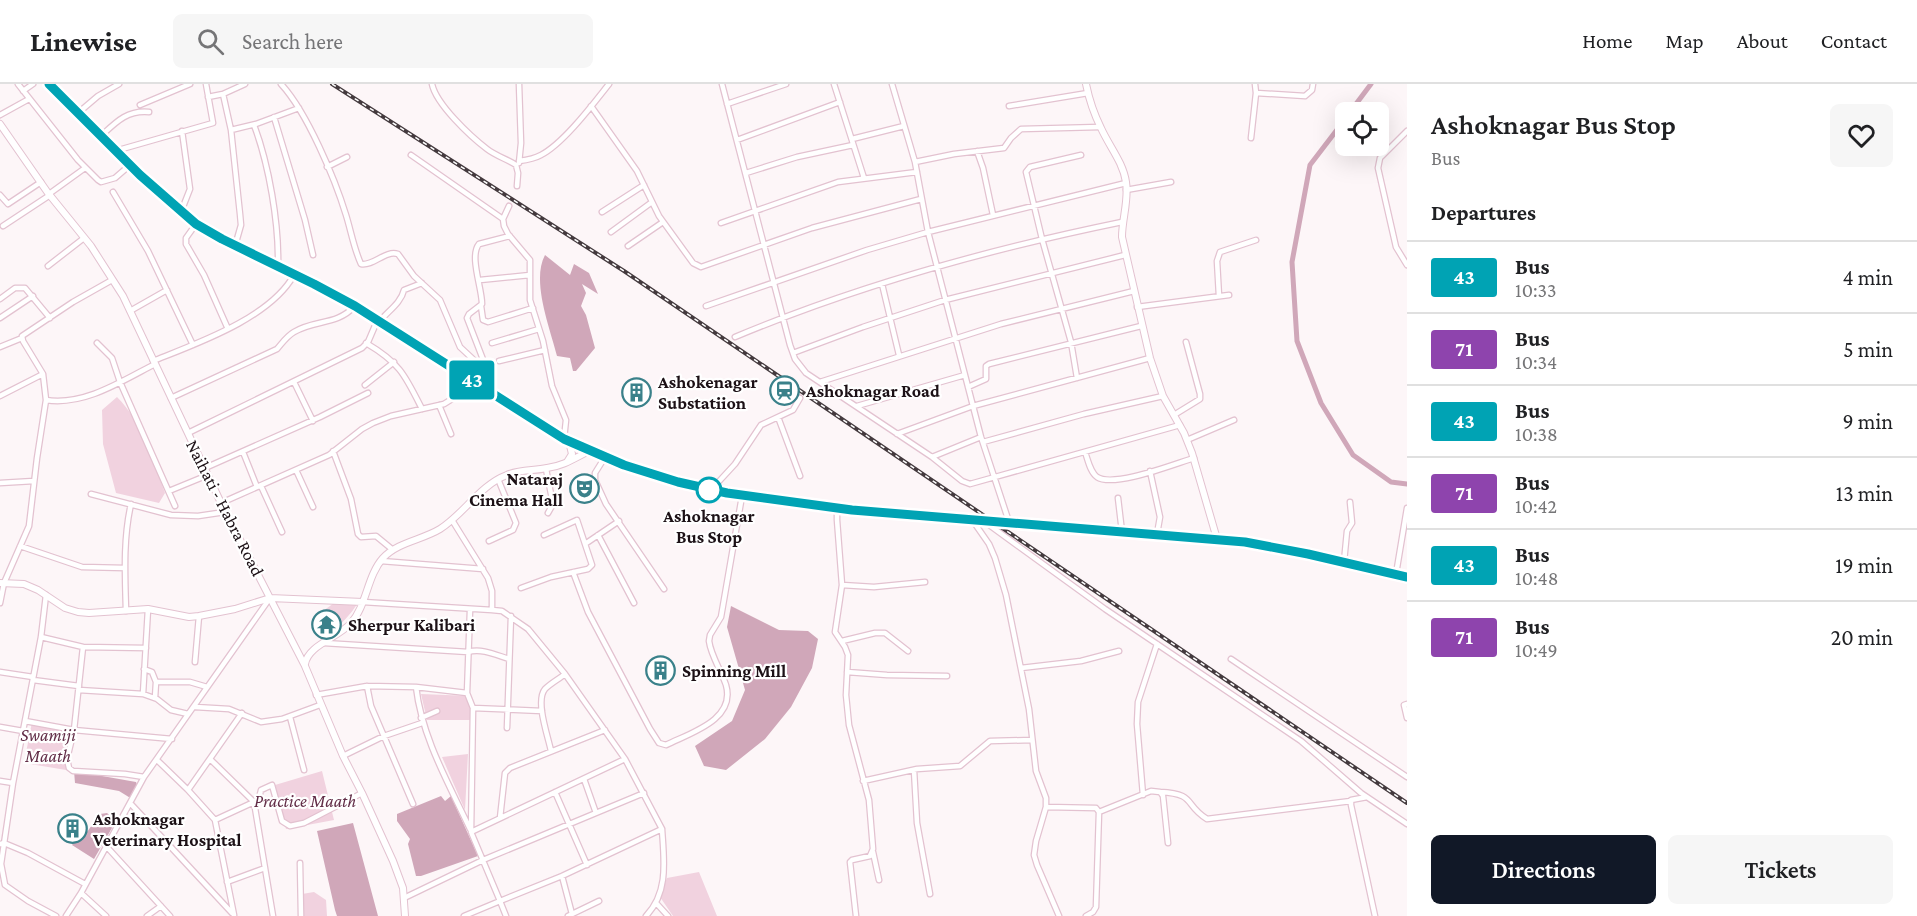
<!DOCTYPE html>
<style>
body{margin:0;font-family:"Crimson Pro",serif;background:#f6f6f6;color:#202124;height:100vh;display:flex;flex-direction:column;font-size:22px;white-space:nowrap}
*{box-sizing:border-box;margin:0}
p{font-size:20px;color:#757577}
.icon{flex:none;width:33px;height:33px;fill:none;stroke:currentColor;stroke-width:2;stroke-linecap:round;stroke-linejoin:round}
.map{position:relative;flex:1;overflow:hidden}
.side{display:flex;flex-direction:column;background:#fff;width:510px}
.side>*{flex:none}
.badge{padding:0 12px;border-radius:4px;font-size:21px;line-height:39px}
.fabs{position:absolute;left:1335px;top:18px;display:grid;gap:12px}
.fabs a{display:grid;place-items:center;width:54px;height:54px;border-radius:9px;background:#fff;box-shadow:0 6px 24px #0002;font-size:30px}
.map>.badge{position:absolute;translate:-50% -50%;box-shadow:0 0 0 3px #fff}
h2{padding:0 24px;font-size:22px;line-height:54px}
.round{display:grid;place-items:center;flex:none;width:63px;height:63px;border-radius:9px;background:#f6f6f6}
.summary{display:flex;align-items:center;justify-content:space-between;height:102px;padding:0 24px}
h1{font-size:28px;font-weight:600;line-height:45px}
.button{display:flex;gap:12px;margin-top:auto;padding:12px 24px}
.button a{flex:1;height:69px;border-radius:9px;background:#111827;color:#fff;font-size:24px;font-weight:600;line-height:69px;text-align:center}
.button a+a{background:#f6f6f6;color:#202124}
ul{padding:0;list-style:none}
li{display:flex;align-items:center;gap:18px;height:72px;padding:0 24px;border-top:2px solid #e0e0e0}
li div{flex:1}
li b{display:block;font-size:22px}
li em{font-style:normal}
li .badge{min-width:66px;font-weight:700;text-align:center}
header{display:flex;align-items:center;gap:36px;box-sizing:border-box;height:84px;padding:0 30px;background:#fff;border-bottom:2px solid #e0e0e0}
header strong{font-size:28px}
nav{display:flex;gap:33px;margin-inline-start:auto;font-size:21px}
.search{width:420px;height:54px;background:#f6f6f6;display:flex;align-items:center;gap:15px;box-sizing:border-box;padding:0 21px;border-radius:9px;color:#757577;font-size:22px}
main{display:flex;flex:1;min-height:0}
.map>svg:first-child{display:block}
.green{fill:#f1d2df}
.water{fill:#d0a7b9}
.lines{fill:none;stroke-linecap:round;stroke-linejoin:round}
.canal{stroke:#d0a7b9;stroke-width:5}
.street-casing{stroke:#e3c2d0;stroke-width:7}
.secondary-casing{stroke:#e3c2d0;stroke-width:8}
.highway-casing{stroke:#e3c2d0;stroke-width:10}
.street{stroke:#fff;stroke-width:4.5}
.secondary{stroke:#fff;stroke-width:6}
.highway{stroke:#fff;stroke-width:8}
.rail-casing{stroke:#443a3e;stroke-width:4}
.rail{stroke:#fff;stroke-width:1.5;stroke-dasharray:4.5;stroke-linecap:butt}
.line-casing{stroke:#fff;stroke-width:14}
.line{stroke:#00a3b4;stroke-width:9}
.stop-dot{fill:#fff;stroke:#00a3b4;stroke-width:3}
.labels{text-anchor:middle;stroke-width:4.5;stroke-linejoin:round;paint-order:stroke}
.poi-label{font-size:18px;font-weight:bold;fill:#1c1116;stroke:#fff;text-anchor:start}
.street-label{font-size:18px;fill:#1c1116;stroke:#fff}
.stop-label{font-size:18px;font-weight:bold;fill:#1c1116;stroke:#fff}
.park-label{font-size:18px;font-style:italic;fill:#622d47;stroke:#fff}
</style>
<header>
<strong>Linewise</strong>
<div class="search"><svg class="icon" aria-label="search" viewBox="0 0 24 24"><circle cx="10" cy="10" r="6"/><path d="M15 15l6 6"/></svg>Search here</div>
<nav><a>Home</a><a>Map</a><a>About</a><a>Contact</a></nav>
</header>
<main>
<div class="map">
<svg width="1407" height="832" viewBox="0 0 1407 832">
<rect width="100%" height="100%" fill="#fdf6f8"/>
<path class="green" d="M117 313C142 338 153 376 165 409L159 419 116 409 103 360 102 326Z
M334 519H358C350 531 342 540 330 548L322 546 319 530Z
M421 610 471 612 470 636H427Z
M32 638 71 643 66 686 24 679Z
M468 670 465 726 442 673Z
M322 687 334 736 286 745 275 701Z
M699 788 717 832H673L660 813 667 794Z
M314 808 326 816 327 832H304L302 810Z"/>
<path class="water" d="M545 171 570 191 574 180 589 189 598 210 582 200 586 209 581 222 586 231 595 264 576 287H573L570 274 557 272C550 244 531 197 545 171Z
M731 522 779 546 808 547 818 555 812 584 791 623 765 655 726 686 704 682 695 662 732 637 745 606 727 543Z
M74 687 136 698 139 706 132 715 119 707 75 699Z
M441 712 445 717 451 712 478 772 421 792H416L408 760 410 755 397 737V730Z
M107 729 116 737 94 775 72 761 77 754 87 748 100 730Z
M353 739 378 832H337L335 826 317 747Z"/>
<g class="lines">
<path class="canal" d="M1350 28 1371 0
M1346 34 1310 81 1292 178 1297 257 1321 319 1353 371 1391 398 1407 400"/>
<defs>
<path id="street" d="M18 0 78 76 98 96 101 98 115 94 130 81
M281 0C307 28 335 95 346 131 351 147 354 165 361 180 374 182 385 166 398 170L414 192 440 216 460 263 475 277V281L465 291
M432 0C436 20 470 52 487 65 496 72 507 75 516 81L518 89 517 102
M722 0 790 261 795 275 806 289 932 373 962 397 970 400 1180 341
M834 0 864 94
M892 0 915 78 928 148 981 353 1009 438
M23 7 33 0
M1256 9 1305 12 1312 6 1313 0
M223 10 231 46 240 130 241 141 235 162
M208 13 223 10 245 0
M727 20 786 0
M140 21 190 0
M591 22 637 87 659 132 693 179 701 183 812 144 921 115
M1009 22 1088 9
M78 29 98 12 119 0
M0 31 29 15
M274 33 305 136 313 171
M254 41C269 81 279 139 278 182
M231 46 256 40 299 24
M1407 47 1380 74 1378 84 1396 163 1407 181
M101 52C116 38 127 26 149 28
M1251 54 1256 9 1255 0
M852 55 904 42
M737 56 840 18
M115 67 213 39 206 0
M977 67 983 84 993 131
M411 71 503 135
M519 77C527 76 534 75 541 71 564 59 593 20 609 0
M915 78 954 70 1004 64 1011 54 1021 45 1100 43
M519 79 521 59 519 0
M327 83 347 73
M746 89 797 73 853 61
M1126 106 1171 98
M113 108 148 167 193 261
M49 110 85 84
M0 111 8 120 41 98
M509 122 503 135 504 142 508 150 530 176V216L543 257 552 302 566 336 564 355
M181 128 190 105 182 47
M602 128 644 101
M721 139 838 98 917 88
M196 140 186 154V160L204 191 228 245
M3 142 50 111
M611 148 652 118
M628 162 663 138
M48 182 84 154
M480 196 530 191
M882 200 899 271
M1219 212 1217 177 1220 168 1256 156
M0 215 15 204H25L50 234
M481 222 483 236 488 238 533 224
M706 222 867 166 928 148 1126 99
M1137 223 1229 211
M130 227 167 206
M0 234 33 212
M380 237C388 227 401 219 404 206L422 199
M735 253C859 201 990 165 1122 138
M97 259 112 274 120 298 175 422
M366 259C400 279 405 291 422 325
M492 259 539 245
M0 263 22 254
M793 269 863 243 945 216 1125 171
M153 277C198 259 270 234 294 191
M499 277 545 266
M1077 294 1071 258 1042 155 1026 88 1030 83 1081 71
M294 298 313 337
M820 298 1001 240 1134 207
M365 301 394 278
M968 303 986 295V282L989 280 1141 242
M0 312 43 290
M171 314 277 265C283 258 287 252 294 248 316 235 336 242 355 222
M46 316C84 322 122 297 155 280
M439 321 451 350
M857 322 965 291
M1174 331 1200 315V310L1186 258
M778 333 800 392
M188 349 362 264 368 258 377 237
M897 350 973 322 1150 274
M1187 356 1234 336
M983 358 1084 330 1163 312
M333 367 351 415 358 450 361 453 376 452 393 466
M243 368 257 403
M1085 368C1088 376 1090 388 1097 393 1114 404 1174 380 1194 374
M605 373 595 389V396L606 420 664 505
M932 373 981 353
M205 384 320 333 368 309
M546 385 553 420 548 429
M296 386 313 423
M1150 387 1160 433 1157 450
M0 399 34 397
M261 402 282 448
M711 406 735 380 761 341 793 326 800 314
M169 407 208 391
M91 410 171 431 198 432 225 428
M1118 414 1122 448
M221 419 329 371 362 345 373 339 391 332 444 320 460 310 485 283 484 278 467 234 469 230 482 220C482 204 469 172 479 160L510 152
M837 425V436L842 501 835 548 845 563 848 571 846 611 849 641 869 716 873 765 870 772 852 776 850 778 856 832
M452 436 488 494 492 507V526
M973 437 989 460 995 474 1006 511 1029 625 1036 687 1046 714V723L1036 757 1034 771 1037 781 1059 832
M985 438 1105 525 1301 657 1361 709 1407 740
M598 451 634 519
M489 457 513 446 516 439 498 395
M585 460 619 437
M20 462 82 483 125 484
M381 477 483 485
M1344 478 1347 447 1352 439 1350 418
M573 488 588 528 650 645 659 659 666 661C690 649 736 636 726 601 721 586 711 572 709 557L710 551 721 533 742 412
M1396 490 1407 424
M842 501 874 503 925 498
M521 504 551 493 588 485 592 481 577 436 544 451
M363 518 492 526 502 527 528 545 565 590 625 675
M0 519 4 499 29 442 37 374 46 316 43 290 23 257 22 252 73 218 112 196
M148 525 143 610 157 615 171 626 188 630
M470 526 467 609 473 624 471 748
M126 527C125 491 123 455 131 420
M41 553 83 563 74 646 67 675 69 684 73 687 125 690 144 693
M842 557 875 549H885L908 567
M324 559 468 568C482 564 496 571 509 575
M83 563 146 564
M1231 575 1407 693
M195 578 199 532
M1021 584 1081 577 1119 567
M144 585 152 588 156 598H190L207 603
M0 588 33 593
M847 588 887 591 947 592
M33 596 79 602
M367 602 371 622 413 720
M416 603C422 654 449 700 470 745
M79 606 143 610
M316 611 367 602 416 603 467 609
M155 614 156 598
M1407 620 1404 621 1407 634
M195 623 229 625 261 638 282 635 320 621
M473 624 542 627
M290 633 304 686
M421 634 437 627
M25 637 74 646 172 655
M0 643 23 647
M507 644 511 532
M551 667C548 652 535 617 545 605 551 599 559 595 565 590
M343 672 384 652 422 639
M625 675 662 745 562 792 500 817 471 748Z
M157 676 188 706 215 736 234 831
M211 676 254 718 259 714 261 706 272 701 282 737 290 742 304 739 362 709
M914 686 917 739 930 810
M584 695 596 729
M0 697 13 699 41 553 46 511
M863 697 917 685 960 682 990 657 1032 656
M13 699 1 780 5 801 28 817 56 832
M188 706 242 629
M555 708 587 781
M1160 708C1197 710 1183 720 1207 735L1351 717
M1143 711 1137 640 1138 618 1157 560
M1367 713 1351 716V721L1375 832
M130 719 232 829
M1046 723 1096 724 1099 728 1096 823 1093 828 1086 832
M1099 728 1151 707 1160 708 1163 712 1168 759
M500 734 505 689 510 684 605 646
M215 736 254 718 273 832
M0 760 4 759 28 769 85 800
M106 762 170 832
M873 768 879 796
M300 779 301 832
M562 792 572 830
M227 798 265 784
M81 809 106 832
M404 814 483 776 644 709
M657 820 668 832
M66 832 81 809 144 693 270 514
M147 832 161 822
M464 832 500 817 506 832
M568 832 599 817
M646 832C669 808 664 776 662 745"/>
<path id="secondary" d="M1086 0C1089 15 1094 30 1101 44 1109 62 1123 78 1126 98 1129 116 1122 135 1122 153L1150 274 1163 312 1184 349 1192 369 1217 455
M0 40 48 109 91 162 123 212 221 419 305 582 343 672 362 709 393 777 403 804 405 832
M567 378 572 370 569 357
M0 499 24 500 38 506 65 524 78 528 89 529 148 525 189 533 199 532 235 525 270 514 363 518
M305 580C308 561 338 554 351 539 367 521 367 492 383 474 398 458 422 456 440 445 464 430 480 401 507 391 520 385 534 387 547 384 563 382 575 374 589 367"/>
<path id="highway" d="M49 0 140 91 196 140 222 155 314 199 355 222 564 355 624 381 678 398 727 409 852 426 1245 458 1308 469 1407 493"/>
</defs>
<use href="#street" class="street-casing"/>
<use href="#secondary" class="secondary-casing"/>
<use href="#highway" class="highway-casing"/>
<use href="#street" class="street"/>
<use href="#secondary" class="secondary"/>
<use href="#highway" class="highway"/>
<defs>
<path id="rail" d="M332 0 624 187 1407 719"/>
</defs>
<use href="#rail" class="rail-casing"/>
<use href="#rail" class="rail"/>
</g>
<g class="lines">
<defs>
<path id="line" d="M49 0 140 91 196 140 222 155 314 200 355 222 564 355 624 381 678 398 727 409 852 426 1245 458 1308 470 1407 493"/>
</defs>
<use href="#line" class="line-casing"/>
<use href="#line" class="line"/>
</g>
<defs>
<symbol id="station-ring" viewBox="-11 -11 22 22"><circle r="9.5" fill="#fff" stroke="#3a818a" stroke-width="1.5"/><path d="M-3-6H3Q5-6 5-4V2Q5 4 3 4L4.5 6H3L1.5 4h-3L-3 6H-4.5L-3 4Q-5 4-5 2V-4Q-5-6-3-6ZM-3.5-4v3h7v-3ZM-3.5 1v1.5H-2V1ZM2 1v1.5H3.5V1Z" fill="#3a818a"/></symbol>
<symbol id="building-ring" viewBox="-11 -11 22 22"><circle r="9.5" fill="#fff" stroke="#3a818a" stroke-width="1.5"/><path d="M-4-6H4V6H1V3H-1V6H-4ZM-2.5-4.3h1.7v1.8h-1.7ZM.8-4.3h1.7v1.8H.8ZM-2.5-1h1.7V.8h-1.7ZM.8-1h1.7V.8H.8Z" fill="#3a818a"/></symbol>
<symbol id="theatre-ring" viewBox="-11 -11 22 22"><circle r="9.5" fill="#fff" stroke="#3a818a" stroke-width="1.5"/><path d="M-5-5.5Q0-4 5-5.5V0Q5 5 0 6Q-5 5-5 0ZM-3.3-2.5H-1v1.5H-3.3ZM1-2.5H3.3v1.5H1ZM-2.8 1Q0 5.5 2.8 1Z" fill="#3a818a"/></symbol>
<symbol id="temple-ring" viewBox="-11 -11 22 22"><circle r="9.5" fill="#fff" stroke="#3a818a" stroke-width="1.5"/><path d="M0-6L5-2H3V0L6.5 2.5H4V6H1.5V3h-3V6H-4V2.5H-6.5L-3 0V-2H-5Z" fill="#3a818a"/></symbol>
</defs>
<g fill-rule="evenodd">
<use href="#station-ring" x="768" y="290" width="33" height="33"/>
<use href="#building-ring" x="620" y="292" width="33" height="33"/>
<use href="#theatre-ring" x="568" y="388" width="33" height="33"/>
<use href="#temple-ring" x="310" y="524" width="33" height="33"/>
<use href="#building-ring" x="644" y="570" width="33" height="33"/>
<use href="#building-ring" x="56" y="728" width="33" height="33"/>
</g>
<circle class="stop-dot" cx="709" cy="406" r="12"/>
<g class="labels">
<g class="poi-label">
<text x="658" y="304">Ashokenagar<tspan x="658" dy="21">Substatiion</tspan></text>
<text x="806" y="313">Ashoknagar Road</text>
<text x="563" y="401" text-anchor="end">Nataraj<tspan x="563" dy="21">Cinema Hall</tspan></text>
<text x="348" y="547">Sherpur Kalibari</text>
<text x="682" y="593">Spinning Mill</text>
<text x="93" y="741">Ashoknagar<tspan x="93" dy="21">Veterinary Hospital</tspan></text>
</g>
<g class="street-label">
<text transform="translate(225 424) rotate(63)" y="6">Naihati - Habra Road</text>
</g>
<g class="stop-label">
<text x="709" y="438">Ashoknagar<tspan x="709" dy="21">Bus Stop</tspan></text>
</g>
<g class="park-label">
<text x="48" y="657">Swamiji<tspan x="48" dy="21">Maath</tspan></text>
<text x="305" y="723">Practice Maath</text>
</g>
</g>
</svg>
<div class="fabs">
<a><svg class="icon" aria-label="locate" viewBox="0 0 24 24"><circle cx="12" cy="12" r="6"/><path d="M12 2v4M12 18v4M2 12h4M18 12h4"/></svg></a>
</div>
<b class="badge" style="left:472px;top:296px;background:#00a3b4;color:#fff">43</b>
</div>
<section class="side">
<div class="summary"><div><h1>Ashoknagar Bus Stop</h1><p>Bus</p></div><a class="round"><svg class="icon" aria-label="heart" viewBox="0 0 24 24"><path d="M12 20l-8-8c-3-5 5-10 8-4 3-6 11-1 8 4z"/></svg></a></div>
<h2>Departures</h2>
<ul>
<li><span class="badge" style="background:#00a3b4;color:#fff">43</span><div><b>Bus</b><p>10:33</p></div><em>4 min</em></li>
<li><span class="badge" style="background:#8e44ad;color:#fff">71</span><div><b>Bus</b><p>10:34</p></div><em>5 min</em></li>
<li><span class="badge" style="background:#00a3b4;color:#fff">43</span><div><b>Bus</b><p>10:38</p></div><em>9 min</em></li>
<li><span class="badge" style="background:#8e44ad;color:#fff">71</span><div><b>Bus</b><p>10:42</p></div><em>13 min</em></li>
<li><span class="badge" style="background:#00a3b4;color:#fff">43</span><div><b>Bus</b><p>10:48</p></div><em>19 min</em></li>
<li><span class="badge" style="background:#8e44ad;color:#fff">71</span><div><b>Bus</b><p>10:49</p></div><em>20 min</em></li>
</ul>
<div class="button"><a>Directions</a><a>Tickets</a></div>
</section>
</main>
